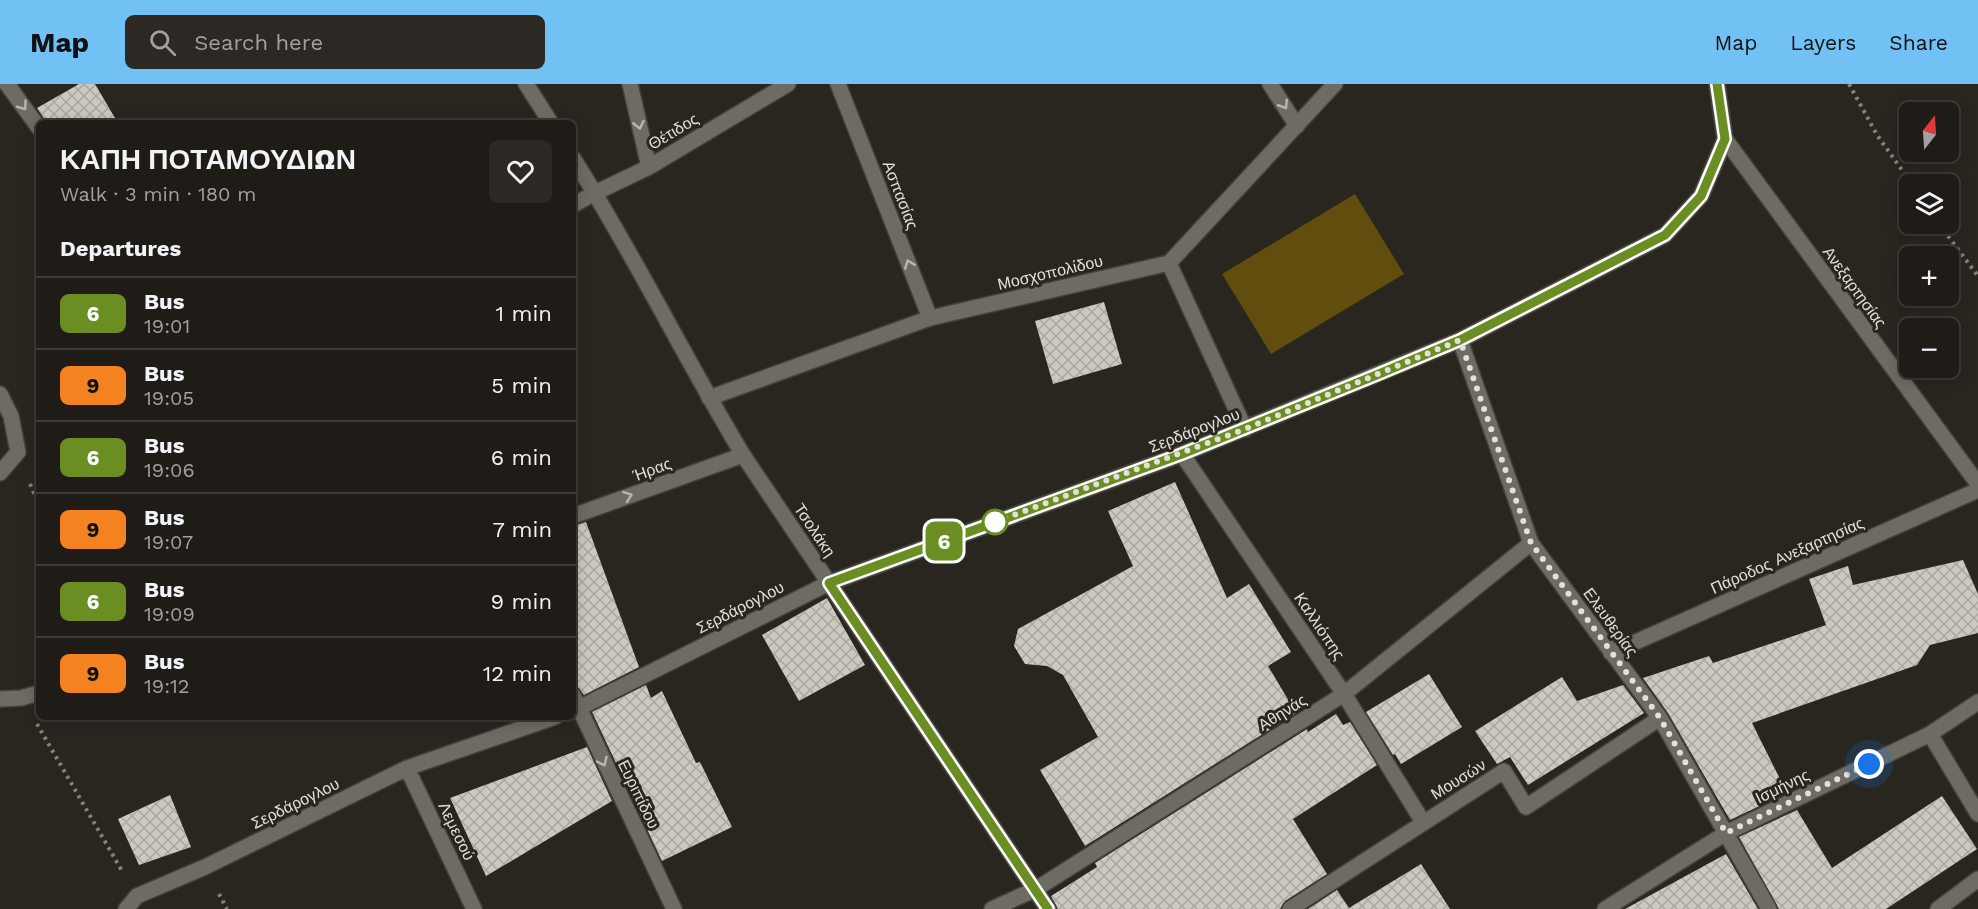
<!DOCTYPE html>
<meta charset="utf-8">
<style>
body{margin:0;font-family:"Work Sans",sans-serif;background:#2c2925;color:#f1f3f6;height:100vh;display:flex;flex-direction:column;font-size:22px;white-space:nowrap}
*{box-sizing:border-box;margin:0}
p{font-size:20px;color:#a1a1a2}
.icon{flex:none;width:33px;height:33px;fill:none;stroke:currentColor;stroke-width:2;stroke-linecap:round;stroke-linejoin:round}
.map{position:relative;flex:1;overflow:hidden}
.sheet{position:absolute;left:36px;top:36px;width:540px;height:600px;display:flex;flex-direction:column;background:#1f1c18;border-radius:9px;box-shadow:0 3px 15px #0003,0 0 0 2px #3c3a37}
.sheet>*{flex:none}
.badge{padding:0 12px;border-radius:9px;font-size:21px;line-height:39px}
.needle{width:39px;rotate:17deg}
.tools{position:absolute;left:1899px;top:18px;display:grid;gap:12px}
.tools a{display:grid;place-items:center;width:60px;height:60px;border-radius:9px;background:#1f1c18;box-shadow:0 3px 15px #0003,0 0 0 2px #3c3a37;font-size:30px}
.you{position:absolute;width:30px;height:30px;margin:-15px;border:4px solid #fff;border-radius:50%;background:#1a73e8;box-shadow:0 0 0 9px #1a73e833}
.map>.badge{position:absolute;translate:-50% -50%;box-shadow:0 0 0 3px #fff}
h2{padding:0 24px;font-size:22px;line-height:54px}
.round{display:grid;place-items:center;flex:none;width:63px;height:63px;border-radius:9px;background:#2c2925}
.summary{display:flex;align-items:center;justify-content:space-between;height:102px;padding:0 24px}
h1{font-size:28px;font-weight:800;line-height:45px}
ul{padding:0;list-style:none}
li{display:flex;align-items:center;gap:18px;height:72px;padding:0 24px;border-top:2px solid #3c3a37}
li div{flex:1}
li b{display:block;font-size:22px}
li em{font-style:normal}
li .badge{min-width:66px;font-weight:700;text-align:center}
header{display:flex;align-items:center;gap:36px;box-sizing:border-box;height:84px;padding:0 30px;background:#72c1f5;color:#111}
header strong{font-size:28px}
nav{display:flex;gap:33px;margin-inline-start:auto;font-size:21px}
.search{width:420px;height:54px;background:#2c2925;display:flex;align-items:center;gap:15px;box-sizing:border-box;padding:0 21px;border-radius:9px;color:#a1a1a2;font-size:22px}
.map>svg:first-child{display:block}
.green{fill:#614d0e}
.building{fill:url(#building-cross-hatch)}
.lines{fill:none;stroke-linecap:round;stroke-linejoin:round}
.minor-casing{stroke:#44413b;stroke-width:18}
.tertiary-casing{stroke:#44413b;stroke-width:18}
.path{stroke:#85837e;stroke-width:4;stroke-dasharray:3 4.5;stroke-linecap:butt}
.minor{stroke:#6e6b63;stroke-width:15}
.tertiary{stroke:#6e6b63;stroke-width:15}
.oneway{stroke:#b9b7b1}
.line-casing{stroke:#fff;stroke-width:14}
.line{stroke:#6b8e23;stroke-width:9}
.walk{stroke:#e1e0db;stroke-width:6;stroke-dasharray:0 10.8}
.stop-dot{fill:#fff;stroke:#6b8e23;stroke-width:3}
.labels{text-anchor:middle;stroke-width:6;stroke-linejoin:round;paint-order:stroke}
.street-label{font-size:16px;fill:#e1e0db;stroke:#292620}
</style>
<header>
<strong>Map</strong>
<div class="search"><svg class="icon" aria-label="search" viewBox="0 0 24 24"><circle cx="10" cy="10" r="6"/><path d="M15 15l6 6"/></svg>Search here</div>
<nav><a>Map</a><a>Layers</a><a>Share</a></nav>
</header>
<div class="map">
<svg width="1978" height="825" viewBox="0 0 1978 825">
<defs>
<pattern id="building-cross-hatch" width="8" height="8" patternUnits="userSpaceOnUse" patternTransform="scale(1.5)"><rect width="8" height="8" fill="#cbc8bf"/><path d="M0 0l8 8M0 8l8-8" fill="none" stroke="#a9a7a0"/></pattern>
</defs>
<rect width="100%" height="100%" fill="#292620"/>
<path class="green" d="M1355 110 1404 190 1271 270 1222 190Z"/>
<path class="building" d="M79 0H95L118 39H47L37 24Z
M1104 218 1122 280 1053 300 1035 237Z
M1175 398 1227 514 1249 500 1291 568 1268 582 1296 629 1085 762 1040 686 1098 653 1063 591 1047 582 1025 580 1014 562 1018 545 1133 482 1108 427Z
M586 438 639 583 584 611 577 602 573 592V442Z
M1963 476 1978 510V549L1930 561 1917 581 1752 639 1787 709 1730 736 1668 629 1643 594 1709 572 1713 579 1826 541 1809 495 1848 482 1853 501Z
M827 514 865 581 799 617 762 551Z
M1429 590 1462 643 1401 680 1395 670 1393 671 1366 628Z
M1562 593 1577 617 1623 601 1644 629 1528 701 1510 673 1497 680 1475 647Z
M646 601 651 614 662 607 696 679 700 678 732 743 662 777 592 628Z
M1336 630 1343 641 1350 638 1377 681 1293 735 1327 790 1285 817 1280 825H1058L1051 812 1097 783 1095 779 1307 645 1308 648Z
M587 663 612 717 486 792 450 714Z
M170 711 191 763 139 781 118 735Z
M1942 712 1977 765 1886 825H1779L1739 753 1797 726 1832 784Z
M1726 770 1758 825H1625Z
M1421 780 1450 825H1308L1337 806 1349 824Z"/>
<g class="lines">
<defs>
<path id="minor" d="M7 0 39 44
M1270 0 1297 42
M1725 55 1978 400
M573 121 595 109
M1169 179 1245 345
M930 234 1169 179 1335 0
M1460 256 1531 459 1660 634 1769 825
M0 310 11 332 18 368 0 389
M1182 370 1344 610 1423 738
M573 432 743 371
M1611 569 1978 406
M573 611 674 825
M0 615 21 614 39 609
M573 627 829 499
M1930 650 1978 730
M407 684 474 825
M126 825 137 812 205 783 407 684 555 633
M992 825 1036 805 1344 610 1531 459
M1290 825 1504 687 1526 723 1660 634
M1605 825 1726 749 1930 650 1978 618
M1938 825 1978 795"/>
<path id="tertiary" d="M526 0 551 39
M630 0 649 83
M573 74C634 170 684 273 743 371L1048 825
M595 109 649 83 788 0
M709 314 930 234 838 0
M829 499 1182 370 1460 256 1665 151 1701 112 1725 55 1717 0"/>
</defs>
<use href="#minor" class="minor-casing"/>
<use href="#tertiary" class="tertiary-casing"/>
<path class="path" d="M1849 0 1877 51 1912 100
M1939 140 1978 192
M30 400 39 421
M37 640 122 787
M219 810 227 825"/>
<use href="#minor" class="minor"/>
<use href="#tertiary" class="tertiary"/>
</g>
<defs><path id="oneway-chevron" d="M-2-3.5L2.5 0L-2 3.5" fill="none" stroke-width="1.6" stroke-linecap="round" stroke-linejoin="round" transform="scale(1.5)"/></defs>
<g class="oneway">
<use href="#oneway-chevron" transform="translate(1284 21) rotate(58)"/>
<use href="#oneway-chevron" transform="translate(23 22) rotate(54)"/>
<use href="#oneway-chevron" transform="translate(639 41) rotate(77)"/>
<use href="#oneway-chevron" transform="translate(909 180) rotate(-111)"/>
<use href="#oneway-chevron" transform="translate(628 412) rotate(-20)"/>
<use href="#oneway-chevron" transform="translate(603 678) rotate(64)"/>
</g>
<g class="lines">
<defs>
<path id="line" d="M1048 825 829 499 1182 370 1374 292 1460 256 1665 151 1701 112 1725 55 1717 0"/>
</defs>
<use href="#line" class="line-casing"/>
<use href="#line" class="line"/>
<path class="walk" d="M995 438 1245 345 1460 256 1531 459 1660 634 1726 749 1869 680"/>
</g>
<circle class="stop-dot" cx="995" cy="438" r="12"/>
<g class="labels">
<g class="street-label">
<text transform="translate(673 47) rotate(-31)" y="6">Θέτιδος</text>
<text transform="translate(901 111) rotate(69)" y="6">Ασπασίας</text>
<text transform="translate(1050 188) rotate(-13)" y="6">Μοσχοπολίδου</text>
<text transform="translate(1855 203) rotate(54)" y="6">Ανεξαρτησίας</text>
<text transform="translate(1194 346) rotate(-21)" y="6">Σερδάρογλου</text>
<text transform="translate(652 385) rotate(-20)" y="6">Ήρας</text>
<text transform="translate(815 446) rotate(56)" y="6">Τσολάκη</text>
<text transform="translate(1787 471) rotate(-24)" y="6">Πάροδος Ανεξαρτησίας</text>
<text transform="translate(740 523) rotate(-27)" y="6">Σερδάρογλου</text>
<text transform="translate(1611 538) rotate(54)" y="6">Ελευθερίας</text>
<text transform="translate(1320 542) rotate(56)" y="6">Καλλιόπης</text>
<text transform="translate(1282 628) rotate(-32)" y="6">Αθηνάς</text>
<text transform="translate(1458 695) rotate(-32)" y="6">Μουσών</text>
<text transform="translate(1782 702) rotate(-26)" y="6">Ισμήνης</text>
<text transform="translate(639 710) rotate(64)" y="6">Ευριπίδου</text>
<text transform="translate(295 719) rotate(-26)" y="6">Σερδάρογλου</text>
<text transform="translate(457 747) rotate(64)" y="6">Λεμεσού</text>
</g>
</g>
</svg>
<div class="tools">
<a><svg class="needle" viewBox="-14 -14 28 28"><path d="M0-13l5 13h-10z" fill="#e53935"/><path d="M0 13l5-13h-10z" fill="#a1a1a2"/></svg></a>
<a><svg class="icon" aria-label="layers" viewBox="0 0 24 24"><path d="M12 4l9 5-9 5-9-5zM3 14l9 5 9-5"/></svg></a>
<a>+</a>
<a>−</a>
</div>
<div class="you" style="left:1869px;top:680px"></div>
<b class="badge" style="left:944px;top:457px;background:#6b8e23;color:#fff">6</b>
<section class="sheet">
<div class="summary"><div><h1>ΚΑΠΗ ΠΟΤΑΜΟΥΔΙΩΝ</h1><p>Walk · 3 min · 180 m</p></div><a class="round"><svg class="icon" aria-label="heart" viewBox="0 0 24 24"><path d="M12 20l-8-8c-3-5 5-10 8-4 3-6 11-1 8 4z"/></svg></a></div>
<h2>Departures</h2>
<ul>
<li><span class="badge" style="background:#6b8e23;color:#fff">6</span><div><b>Bus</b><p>19:01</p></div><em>1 min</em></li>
<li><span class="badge" style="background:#f58220;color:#111">9</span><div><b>Bus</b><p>19:05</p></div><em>5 min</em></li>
<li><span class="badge" style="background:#6b8e23;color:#fff">6</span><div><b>Bus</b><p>19:06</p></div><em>6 min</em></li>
<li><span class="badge" style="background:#f58220;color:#111">9</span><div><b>Bus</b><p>19:07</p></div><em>7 min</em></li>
<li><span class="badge" style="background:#6b8e23;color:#fff">6</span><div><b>Bus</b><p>19:09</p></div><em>9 min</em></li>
<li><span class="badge" style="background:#f58220;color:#111">9</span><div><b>Bus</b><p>19:12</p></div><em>12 min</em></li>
</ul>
</section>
</div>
